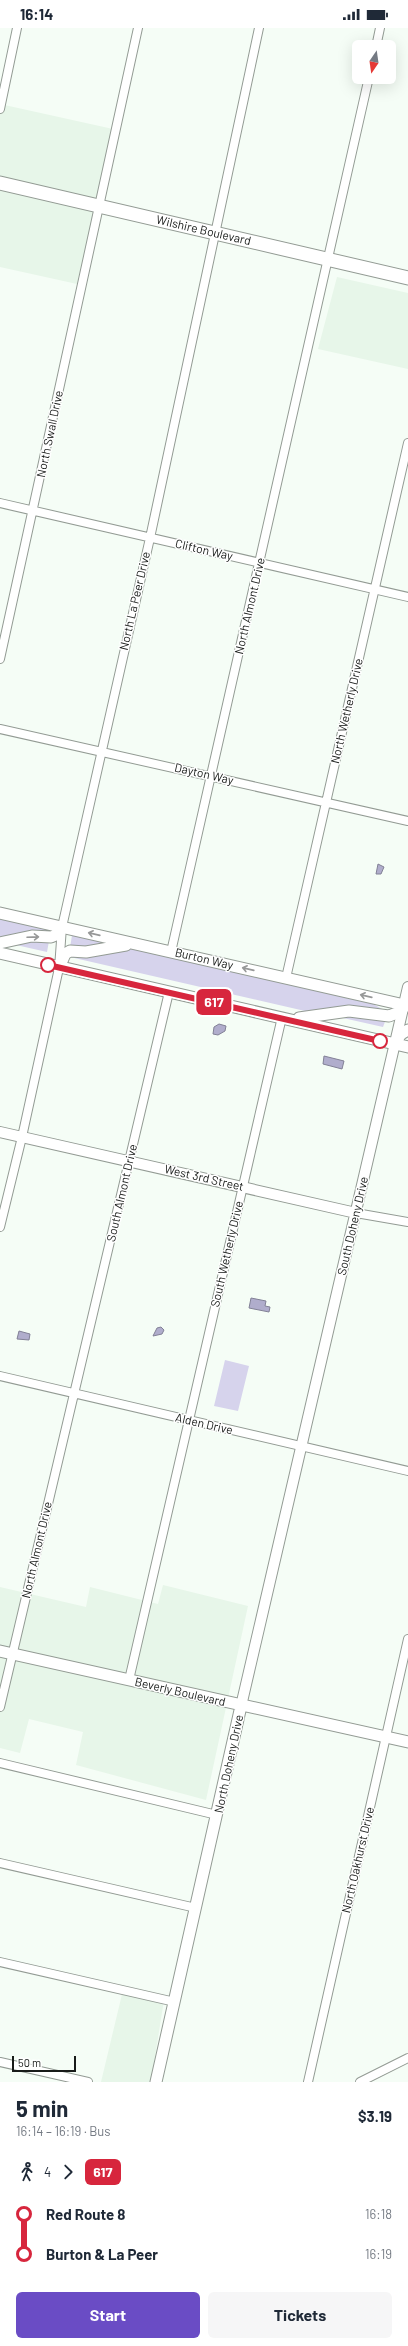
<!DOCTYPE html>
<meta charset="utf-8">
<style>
body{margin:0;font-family:Barlow,sans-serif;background:#f6f6f7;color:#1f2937;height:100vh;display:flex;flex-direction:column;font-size:15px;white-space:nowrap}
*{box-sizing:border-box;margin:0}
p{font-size:13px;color:#747a83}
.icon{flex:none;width:22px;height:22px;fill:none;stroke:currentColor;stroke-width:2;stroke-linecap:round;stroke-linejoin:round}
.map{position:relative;height:2054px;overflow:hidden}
.panel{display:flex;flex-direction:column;background:#fff;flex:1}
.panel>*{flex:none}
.badge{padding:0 8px;border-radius:6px;font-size:14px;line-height:26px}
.needle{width:26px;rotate:193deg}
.controls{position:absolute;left:352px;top:12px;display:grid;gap:8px}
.controls a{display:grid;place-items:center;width:44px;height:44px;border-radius:6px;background:#fff;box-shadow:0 4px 16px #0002;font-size:20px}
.scale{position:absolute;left:12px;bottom:10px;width:64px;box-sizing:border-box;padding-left:4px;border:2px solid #181b19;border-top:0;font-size:11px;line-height:14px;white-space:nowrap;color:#181b19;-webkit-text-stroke:3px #fff;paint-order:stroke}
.map>.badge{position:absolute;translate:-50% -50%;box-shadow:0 0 0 2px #fff}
.legs{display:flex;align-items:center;gap:6px;height:44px;padding:0 16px;font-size:13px}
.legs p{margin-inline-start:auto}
.headline{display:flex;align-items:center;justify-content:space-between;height:68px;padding:0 16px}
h1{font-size:22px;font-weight:700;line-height:30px}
.button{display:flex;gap:8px;margin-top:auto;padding:8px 16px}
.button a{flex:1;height:46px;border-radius:6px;background:#6a4cc5;color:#fff;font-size:16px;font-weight:700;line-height:46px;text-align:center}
.button a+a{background:#f6f6f7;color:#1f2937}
ul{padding:0 16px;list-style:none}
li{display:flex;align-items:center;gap:14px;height:40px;font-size:15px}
li i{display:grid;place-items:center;width:6px;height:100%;margin:0 5px;background:currentColor}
li i::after{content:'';width:10px;height:10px;margin:-5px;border:3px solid;border-radius:50%;background:#fff}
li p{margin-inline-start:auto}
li:first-child i{background:linear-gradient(#0000 50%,currentColor 0)}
li:last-child i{background:linear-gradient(currentColor 50%,#0000 0)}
.status{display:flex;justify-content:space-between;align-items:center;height:28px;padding:0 20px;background:#fff;direction:ltr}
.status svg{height:11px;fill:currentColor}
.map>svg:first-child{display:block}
.built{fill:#e7f6e9}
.green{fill:#d6d3ec}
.water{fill:#b0adcc;stroke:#828196}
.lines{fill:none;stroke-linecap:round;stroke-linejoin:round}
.minor-casing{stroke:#939b94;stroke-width:10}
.tertiary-casing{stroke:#939b94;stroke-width:12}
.secondary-casing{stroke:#939b94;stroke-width:13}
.primary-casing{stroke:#939b94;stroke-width:15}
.minor{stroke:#fff;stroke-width:8}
.tertiary{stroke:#fff;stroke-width:10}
.secondary{stroke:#fff;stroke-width:11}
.primary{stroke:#fff;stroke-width:13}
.oneway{stroke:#979898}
.line-1-casing{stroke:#fff;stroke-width:9}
.line-1{stroke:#d7263d;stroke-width:6}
.stop-1-dot{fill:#fff;stroke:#d7263d;stroke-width:2}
.labels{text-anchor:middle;stroke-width:3;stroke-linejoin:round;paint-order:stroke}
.street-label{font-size:12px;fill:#181b19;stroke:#fff}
</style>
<div class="status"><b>16:14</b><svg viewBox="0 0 49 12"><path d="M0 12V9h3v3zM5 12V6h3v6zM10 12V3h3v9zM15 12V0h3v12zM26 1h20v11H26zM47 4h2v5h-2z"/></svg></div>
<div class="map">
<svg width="408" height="2054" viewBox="0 0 408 2054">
<rect width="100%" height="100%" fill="#f5fdf6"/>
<path class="built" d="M0 76 113 101 77 256 0 239Z
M337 249 408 265V341L318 321Z
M163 1557 248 1578 206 1772 76 1737 83 1704 29 1691 20 1725 0 1720V1559L86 1579 90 1559 158 1576Z
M123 1962 164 1972 151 2054H101Z"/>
<path class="green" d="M0 890 52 902V905L0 911Z
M72 907 109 915V917L70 920Z
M17 913H49L47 924 16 917Z
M118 921H133L373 976 384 982 318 986 70 929Z
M344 986 386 991 383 999 343 990Z
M225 1332 249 1338 238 1383 214 1378Z"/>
<path class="water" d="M378 836 384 839 381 846H376Z
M219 996 226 998 225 1003 218 1007 213 1006 214 999Z
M324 1028 344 1033 342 1041 323 1036Z
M251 1270 266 1273 265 1278 270 1279 269 1284 249 1280Z
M161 1299 164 1302 162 1306 153 1308 157 1300Z
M19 1303 30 1306 29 1312 17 1311Z"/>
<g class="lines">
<defs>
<path id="minor" d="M376 19 380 0
M0 81 17 0
M0 475 408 569
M0 631 138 0
M0 701 408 793
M171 924 369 49
M286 950 408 415
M356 1185 408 1194
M0 1199 22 1109 59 940 62 899 150 510 259 0
M0 1348 408 1443
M129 1652 282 989
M0 1679 169 964
M0 1735 217 1787
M0 1835 196 1880
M0 1934 175 1974
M0 2034 88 2054
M308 2054 408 1611
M360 2054 408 2030"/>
<path id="tertiary" d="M0 1104 356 1185
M241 1678 408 959"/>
<path id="secondary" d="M0 885 408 978
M0 915 32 908 51 909 56 907 62 899
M0 925 408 1019
M59 940 65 926 70 923 86 924 126 917
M299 990 349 983 389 988 397 985 404 977
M394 1016 401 1006 408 1002
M0 1623 408 1714
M156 2054 241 1678"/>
<g id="primary">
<path id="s1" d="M0 155 408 250"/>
</g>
</defs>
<use href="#minor" class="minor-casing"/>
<use href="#tertiary" class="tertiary-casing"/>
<use href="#secondary" class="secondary-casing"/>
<use href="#primary" class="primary-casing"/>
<use href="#minor" class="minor"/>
<use href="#tertiary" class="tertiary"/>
<use href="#secondary" class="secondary"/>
<use href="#primary" class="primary"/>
</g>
<defs><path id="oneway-shaft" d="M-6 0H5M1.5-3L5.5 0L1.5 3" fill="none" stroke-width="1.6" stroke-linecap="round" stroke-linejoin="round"/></defs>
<g class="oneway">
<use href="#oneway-shaft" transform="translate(94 906) rotate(-167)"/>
<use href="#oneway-shaft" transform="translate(33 909) rotate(-2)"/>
<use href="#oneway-shaft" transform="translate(248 941) rotate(-167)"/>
<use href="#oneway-shaft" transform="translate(366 968) rotate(-167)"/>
</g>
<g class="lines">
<defs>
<path id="line-1" d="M48 937 380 1013"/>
</defs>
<use href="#line-1" class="line-1-casing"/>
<use href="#line-1" class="line-1"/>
</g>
<g class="stop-1-dot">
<circle cx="48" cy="937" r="7"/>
<circle cx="380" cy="1013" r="7"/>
</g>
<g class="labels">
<g class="street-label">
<text dy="4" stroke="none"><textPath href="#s1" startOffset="209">Wilshire Boulevard</textPath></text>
<text transform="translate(50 406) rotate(-78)" y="4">North Swall Drive</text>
<text transform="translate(204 522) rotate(13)" y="4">Clifton Way</text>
<text transform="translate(135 573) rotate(-77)" y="4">North La Peer Drive</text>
<text transform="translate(250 578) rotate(-77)" y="4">North Almont Drive</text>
<text transform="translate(347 683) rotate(-77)" y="4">North Wetherly Drive</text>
<text transform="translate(204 746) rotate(13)" y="4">Dayton Way</text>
<text transform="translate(204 931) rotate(13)" y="4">Burton Way</text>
<text transform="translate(204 1150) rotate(13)" y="4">West 3rd Street</text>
<text transform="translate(122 1165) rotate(-77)" y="4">South Almont Drive</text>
<text transform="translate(353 1198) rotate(-77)" y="4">South Doheny Drive</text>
<text transform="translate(227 1226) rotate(-77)" y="4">South Wetherly Drive</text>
<text transform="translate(204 1396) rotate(13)" y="4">Alden Drive</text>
<text transform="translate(37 1522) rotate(-77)" y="4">North Almont Drive</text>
<text transform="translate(180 1664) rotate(13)" y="4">Beverly Boulevard</text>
<text transform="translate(229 1736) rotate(-78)" y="4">North Doheny Drive</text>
<text transform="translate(358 1832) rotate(-77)" y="4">North Oakhurst Drive</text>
</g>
</g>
</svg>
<div class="controls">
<a><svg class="needle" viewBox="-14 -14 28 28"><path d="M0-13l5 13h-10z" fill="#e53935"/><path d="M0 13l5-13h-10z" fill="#747a83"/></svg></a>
</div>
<div class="scale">50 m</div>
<b class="badge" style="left:214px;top:974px;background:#d7263d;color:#fff">617</b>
</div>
<section class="panel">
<div class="headline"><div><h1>5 min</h1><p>16:14 – 16:19 · Bus</p></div><b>$3.19</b></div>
<div class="legs"><svg class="icon" aria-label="walk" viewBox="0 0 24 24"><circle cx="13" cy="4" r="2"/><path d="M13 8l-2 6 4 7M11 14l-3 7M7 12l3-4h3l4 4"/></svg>4<svg class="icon" aria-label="forward" viewBox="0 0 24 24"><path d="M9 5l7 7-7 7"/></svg><b class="badge" style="background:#d7263d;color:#fff">617</b></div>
<ul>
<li><i style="color:#d7263d"></i><b>Red Route 8</b><p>16:18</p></li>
<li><i style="color:#d7263d"></i><b>Burton &amp; La Peer</b><p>16:19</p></li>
</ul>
<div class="button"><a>Start</a><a>Tickets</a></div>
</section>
